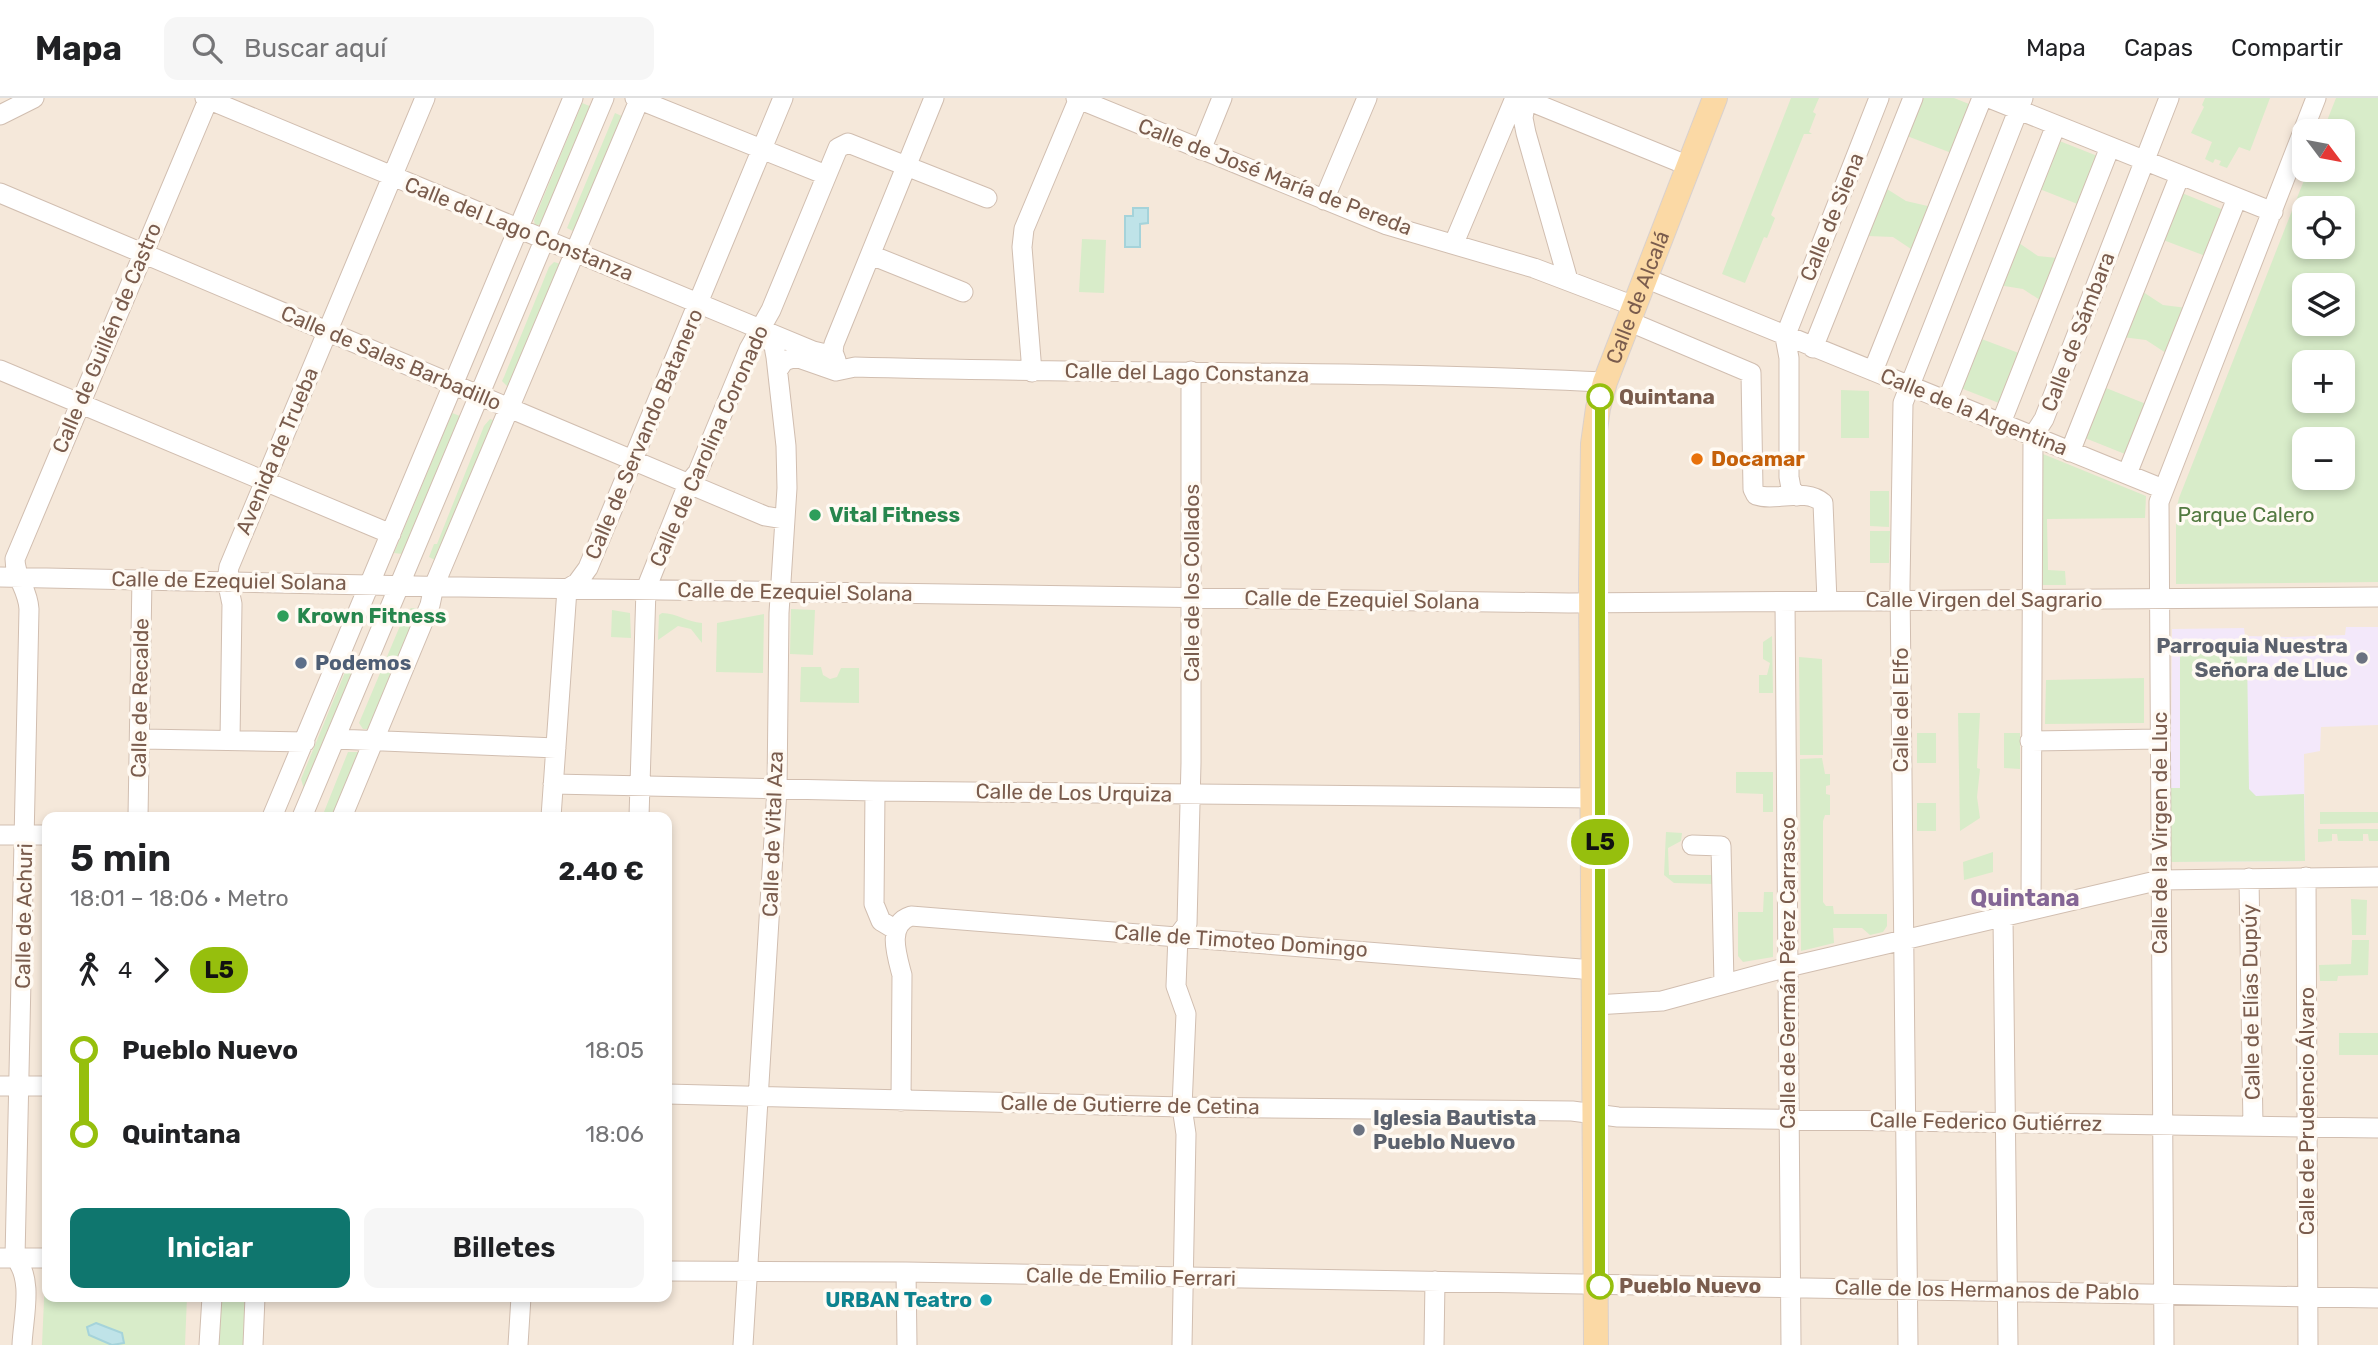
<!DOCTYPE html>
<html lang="es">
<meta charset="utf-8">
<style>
body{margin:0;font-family:Rubik,sans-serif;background:#f6f6f6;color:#202124;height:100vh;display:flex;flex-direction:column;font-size:26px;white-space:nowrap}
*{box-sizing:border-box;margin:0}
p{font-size:23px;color:#757577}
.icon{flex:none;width:38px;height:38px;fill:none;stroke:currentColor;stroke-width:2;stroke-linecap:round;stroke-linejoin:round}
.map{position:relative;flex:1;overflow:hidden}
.drawer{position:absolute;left:42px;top:714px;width:630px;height:490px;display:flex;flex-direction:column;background:#fff;border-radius:14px;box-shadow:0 4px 10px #0003}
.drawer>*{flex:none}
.badge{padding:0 14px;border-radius:23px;font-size:24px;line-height:46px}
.needle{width:46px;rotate:122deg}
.buttons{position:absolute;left:2292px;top:21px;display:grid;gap:14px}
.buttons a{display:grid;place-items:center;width:63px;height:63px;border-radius:14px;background:#fff;box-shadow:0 4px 10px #0003;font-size:35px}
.map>.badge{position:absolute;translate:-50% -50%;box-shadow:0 0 0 4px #fff}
.legs{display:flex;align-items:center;gap:10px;height:77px;padding:0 28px;font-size:23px}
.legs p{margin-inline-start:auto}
.summary{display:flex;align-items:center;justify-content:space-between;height:119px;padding:0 28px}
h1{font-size:38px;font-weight:600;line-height:52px}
.action{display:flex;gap:14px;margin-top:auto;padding:14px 28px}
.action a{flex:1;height:80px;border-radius:14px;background:#0f766e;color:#fff;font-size:28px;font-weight:600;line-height:80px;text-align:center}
.action a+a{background:#f6f6f6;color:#202124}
ul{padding:0 28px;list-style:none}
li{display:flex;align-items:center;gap:24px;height:84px;font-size:26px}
li i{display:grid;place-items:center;width:10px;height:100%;margin:0 9px;background:currentColor}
li i::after{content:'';width:18px;height:18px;margin:-9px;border:5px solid;border-radius:50%;background:#fff}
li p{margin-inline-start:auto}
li:first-child i{background:linear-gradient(#0000 50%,currentColor 0)}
li:last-child i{background:linear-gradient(currentColor 50%,#0000 0)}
header{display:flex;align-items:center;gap:42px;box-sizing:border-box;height:98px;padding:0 35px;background:#fff;border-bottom:2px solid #e0e0e0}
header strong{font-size:33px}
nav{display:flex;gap:38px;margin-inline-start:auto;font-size:24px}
.search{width:490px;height:63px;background:#f6f6f6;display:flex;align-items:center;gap:18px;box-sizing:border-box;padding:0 24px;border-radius:14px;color:#757577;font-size:26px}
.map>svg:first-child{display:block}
.residential{fill:#f5e8da;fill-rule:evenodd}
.education{fill:#f3e8fa}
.green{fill:#d8ecc9;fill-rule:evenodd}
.water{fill:#bfe3e8;stroke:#a5d3da;stroke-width:2}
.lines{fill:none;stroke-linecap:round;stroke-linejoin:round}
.minor-casing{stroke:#d1beb0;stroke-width:21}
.major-casing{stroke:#dad1cd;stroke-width:26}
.minor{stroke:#fff;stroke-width:19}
.major{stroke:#fbd9a5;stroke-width:24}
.line-1-casing{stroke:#fff;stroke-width:16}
.line-1{stroke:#96bf0d;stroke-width:10}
.stop-1-dot{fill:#fff;stroke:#96bf0d;stroke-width:3.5}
.food-dot{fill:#e8710a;stroke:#fffaf3;stroke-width:2.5}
.leisure-dot{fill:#2e9e5b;stroke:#fffaf3;stroke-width:2.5}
.worship-dot{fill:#6b7280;stroke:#fffaf3;stroke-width:2.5}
.service-dot{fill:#5c6f8a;stroke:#fffaf3;stroke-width:2.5}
.culture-dot{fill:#0f9aa8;stroke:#fffaf3;stroke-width:2.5}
.labels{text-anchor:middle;stroke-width:7;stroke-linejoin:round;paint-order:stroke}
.street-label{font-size:21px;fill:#7a5c4d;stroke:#fffaf3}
.stop-label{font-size:21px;font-weight:bold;fill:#7a5c4d;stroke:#fffaf3;text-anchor:start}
.food-label{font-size:21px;font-weight:bold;fill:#c56008;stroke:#fffaf3;text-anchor:start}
.leisure-label{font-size:21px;font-weight:bold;fill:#27864d;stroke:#fffaf3;text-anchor:start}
.park-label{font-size:21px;fill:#537a41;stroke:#fffaf3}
.worship-label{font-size:21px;font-weight:bold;fill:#5b616d;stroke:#fffaf3;text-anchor:end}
.service-label{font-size:21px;font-weight:bold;fill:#4e5e75;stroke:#fffaf3;text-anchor:start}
.culture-label{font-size:21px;font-weight:bold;fill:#0d838f;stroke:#fffaf3;text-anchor:end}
.quarter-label{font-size:24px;font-weight:bold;fill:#846695;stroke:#fffaf3}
</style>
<header>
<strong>Mapa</strong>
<div class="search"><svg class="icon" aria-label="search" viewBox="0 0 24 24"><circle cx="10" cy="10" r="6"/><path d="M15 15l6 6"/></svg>Buscar aquí</div>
<nav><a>Mapa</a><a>Capas</a><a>Compartir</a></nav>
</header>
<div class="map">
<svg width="2378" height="1247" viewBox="0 0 2378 1247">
<rect width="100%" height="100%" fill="#fdf6ec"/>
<path class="residential" d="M0 0H2378V1247H0ZM2305 33H2343V72H2305ZM2305 110H2343V149H2305ZM2305 187H2343V226H2305ZM2305 264H2343V303H2305ZM2305 341H2343V380H2305ZM47 719H667V1199H47Z"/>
<path class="education" d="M2346 529H2378V627L2321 629 2320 653 2304 656 2305 763 2170 764 2172 531 2244 530 2245 538 2289 539 2345 537Z"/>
<path class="green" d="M1791 0H1819L1813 14 1816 16 1809 34 1812 36H1804L1771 117 1775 120 1767 140 1764 139 1745 185 1722 176Z
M1922 0H1954L1974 8 1954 56 1907 38Z
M2205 0H2270L2250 53 2239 49 2227 70 2219 67 2221 63 2215 61 2213 65 2205 61 2212 44 2191 35 2204 9 2202 7Z
M2336 0H2378V484L2176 486V413L2179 400 2308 72H2343V33H2323ZM2305 110H2343V149H2305ZM2305 187H2343V226H2305ZM2343 264V303H2305V264ZM2305 341H2343V380H2305Z
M582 5 592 9 541 126 535 128 534 122Z
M615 15 626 20 577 135 567 130Z
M2057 42 2100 59 2080 107 2037 90Z
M1887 91 1906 103 1932 109 1914 153 1893 139 1868 138Z
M2177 93 2226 113 2208 159 2158 140Z
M1082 141 1106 142 1104 195 1079 194Z
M2016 143 2038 158 2057 160 2043 204 2023 191 1998 187Z
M554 164 564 167 508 289 502 283 504 279 549 169Z
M2140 192 2163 207 2187 210 2169 257 2146 242 2122 239Z
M1979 240 2024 257 2004 307 1958 289Z
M2101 288 2151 308 2130 358 2080 338Z
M1841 292 1869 293V340H1841Z
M452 315 460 318 402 456 394 455Z
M490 321 496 323 437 463 429 459 434 446H437L484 328Z
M2043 356 2146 398 2145 420 2047 421 2048 472 2065 473 2066 487H2042Z
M1870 393H1889V429L1870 428Z
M1870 433H1890L1889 465H1870Z
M411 510 421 511 374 631H363L359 625 405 516Z
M791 511 815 512 813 557 790 556Z
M612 512 630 515 631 540 611 539Z
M662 515C677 515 687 524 702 525V545L691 531 678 528 658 542 659 517Z
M764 516 763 575 716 574 717 525Z
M1772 538 1773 595H1759V577H1767L1770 565 1763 561V544Z
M2247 555 2249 691 2256 698 2304 696 2305 763 2170 764 2171 690H2180V556Z
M1799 559 1822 561 1823 657H1800Z
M350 562 353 575 304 691 301 681Z
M801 569H821L823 577 830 581 837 579 841 570H859V605L800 604Z
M2144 580V625L2045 626 2046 582Z
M1958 615H1980L1977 670 1980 671 1977 699 1980 720 1960 733Z
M1917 635H1936V665H1917Z
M2004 635H2020V671L2004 670Z
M348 654H361L335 719H322Z
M1822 660 1825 676H1830V687L1826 688V696L1830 697V717H1825L1823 723V804L1826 808H1833L1834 816H1887V828L1883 834 1870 837 1862 830H1833L1834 845 1801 853 1800 661Z
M1736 674H1773V714H1763V696L1736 695Z
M1917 705H1936V733H1917Z
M2320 714H2378V725L2320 726Z
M2318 731H2378V743H2369L2368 736H2363V743H2338L2337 736H2332V743L2318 744Z
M1666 734 1682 735 1681 743 1668 750 1669 777H1714L1715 786 1674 785 1664 777Z
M1993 754V774L1964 782 1963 764Z
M1764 794H1773V859L1743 864 1738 858V814H1763Z
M2351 801 2367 802 2366 837H2352Z
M2352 842H2369L2368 877 2338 878 2337 883H2320L2319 867 2351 866Z
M2339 935H2378V957H2339Z
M45 1179 47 1199H187L185 1247H42Z
M221 1199H245L243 1247H218Z"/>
<path class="water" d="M1133 110H1148V125L1140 126V149H1125V118H1133Z
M96 1225 122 1235 124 1245 112 1247 89 1237 87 1229Z"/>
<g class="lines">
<defs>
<path id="minor" d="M205 0 813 253 826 256 833 251
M635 0 826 77
M1076 0 1387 127 1534 170 1634 208
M1522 0 1689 68
M1989 0 2273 114
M1526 1 1523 20 1526 35 1568 182
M0 17 34 0
M1201 52 1222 0
M0 95 765 418 783 421
M1324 102 1367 0
M1454 145 1515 0
M871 157 963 194
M1645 180 2163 391
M1628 223 1751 275 1753 391 1756 397C1776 404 1806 389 1823 405L1827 503
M1813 250 1913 0
M836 262 833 254 834 246 934 0
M0 272 391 436
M778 272 784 263 796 259 836 273 855 269C1105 276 1355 272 1605 284
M1873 273 1982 0
M1032 274 1022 149 1024 131 1079 0
M1947 303 2056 27
M2001 325 2110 49
M2070 354 2180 77
M2127 376 2237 100
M1797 398 1791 390 1789 379V260L1785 239 1879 0
M0 479 461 489 1569 505 2378 499
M1785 504 1791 1247
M141 641 305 644
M335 641 556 650
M230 642 232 506 227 482 229 469 425 0
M2030 643 2159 641
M553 686 875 693 1594 700
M875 693 874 806 881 823 896 832
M138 719 142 480
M272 719 573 0
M302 719 604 0
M342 719 430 507 434 488 640 0
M551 719 567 491 577 485 588 470 783 0
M639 719 646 491 688 386 698 374 749 251 771 212 838 50 848 45 987 100
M0 737H47
M1692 747 1721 748 1724 886
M2306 779 2308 1247
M2249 780 2253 1028
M2031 811 2033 338 2044 321 2169 0
M2003 820 2008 1247
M1595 907 1662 903 1788 869 2160 782 2378 779
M0 988H47
M667 996 1182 1009 1572 1013 1618 1019 2378 1030
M901 1003 902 877C897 858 886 826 911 818L1594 872
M0 1160H47
M15 1160 29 511C28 491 15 480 15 461L208 2
M15 1160C34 1181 23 1220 22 1247
M667 1173 906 1174 2378 1200
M906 1174 907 1247
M209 1247 212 1199
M253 1247 255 1199
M518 1247 521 1199
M743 1247 777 691 779 515 787 390 786 348 776 259 774 248 759 230
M1182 1247 1186 1036 1182 1009 1186 916 1176 888 1178 838 1187 826 1191 665V273
M1434 1247 1435 1183
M1908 1247 1900 488 1903 305 2023 0
M2164 1247 2159 404 2316 0"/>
<g id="major">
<path id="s1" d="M1596 1247 1591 484 1593 346 1598 310 1605 284 1715 0"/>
</g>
</defs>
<use href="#minor" class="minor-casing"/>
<use href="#major" class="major-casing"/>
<use href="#minor" class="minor"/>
<use href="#major" class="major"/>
</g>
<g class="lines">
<defs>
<path id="line-1" d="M1600 299V1188"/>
</defs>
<use href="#line-1" class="line-1-casing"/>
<use href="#line-1" class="line-1"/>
</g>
<g class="stop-1-dot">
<circle cx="1600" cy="299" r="12"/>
<circle cx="1600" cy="1188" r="12"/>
</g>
<circle class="food-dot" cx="1697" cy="361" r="7"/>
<g class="leisure-dot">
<circle cx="815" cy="417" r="7"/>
<circle cx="283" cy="518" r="7"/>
</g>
<g class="worship-dot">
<circle cx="2362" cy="560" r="7"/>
<circle cx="1359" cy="1032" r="7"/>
</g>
<circle class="service-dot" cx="301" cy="565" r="7"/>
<circle class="culture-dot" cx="986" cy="1202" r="7"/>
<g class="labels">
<g class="street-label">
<text transform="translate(1275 79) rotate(21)" y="7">Calle de José María de Pereda</text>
<text transform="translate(1832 119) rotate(-68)" y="7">Calle de Siena</text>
<text transform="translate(519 131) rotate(22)" y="7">Calle del Lago Constanza</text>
<text dy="7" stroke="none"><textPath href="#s1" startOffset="1055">Calle de Alcalá</textPath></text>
<text transform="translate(2078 234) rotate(-69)" y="7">Calle de Sámbara</text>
<text transform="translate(107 240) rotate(-67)" y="7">Calle de Guillén de Castro</text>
<text transform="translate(391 260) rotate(23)" y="7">Calle de Salas Barbadillo</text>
<text transform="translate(1187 275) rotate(1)" y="7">Calle del Lago Constanza</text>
<text transform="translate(1974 314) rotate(22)" y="7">Calle de la Argentina</text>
<text transform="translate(644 336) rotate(-67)" y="7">Calle de Servando Batanero</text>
<text transform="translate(709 348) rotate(-66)" y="7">Calle de Carolina Coronado</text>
<text transform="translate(277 353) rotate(-67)" y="7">Avenida de Trueba</text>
<text transform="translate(229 483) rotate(1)" y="7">Calle de Ezequiel Solana</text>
<text transform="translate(1192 485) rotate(-90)" y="7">Calle de los Collados</text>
<text transform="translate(795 494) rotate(1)" y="7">Calle de Ezequiel Solana</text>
<text transform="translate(1362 502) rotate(1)" y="7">Calle de Ezequiel Solana</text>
<text x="1984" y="509">Calle Virgen del Sagrario</text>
<text transform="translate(140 600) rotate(-89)" y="7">Calle de Recalde</text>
<text transform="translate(1901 612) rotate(-90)" y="7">Calle del Elfo</text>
<text transform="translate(1074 695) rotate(1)" y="7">Calle de Los Urquiza</text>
<text transform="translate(2160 735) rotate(-90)" y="7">Calle de la Virgen de Lluc</text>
<text transform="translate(773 736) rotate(-88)" y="7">Calle de Vital Aza</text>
<text transform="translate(24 818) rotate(-89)" y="7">Calle de Achuri</text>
<text transform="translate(1241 843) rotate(4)" y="7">Calle de Timoteo Domingo</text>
<text transform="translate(1788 875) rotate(-90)" y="7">Calle de Germán Pérez Carrasco</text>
<text transform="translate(2251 904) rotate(-91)" y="7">Calle de Elías Dupúy</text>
<text transform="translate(1130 1007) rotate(1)" y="7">Calle de Gutierre de Cetina</text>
<text transform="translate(2307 1013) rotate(-90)" y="7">Calle de Prudencio Álvaro</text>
<text transform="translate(1986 1024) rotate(1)" y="7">Calle Federico Gutiérrez</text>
<text transform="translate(1131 1179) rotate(1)" y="7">Calle de Emilio Ferrari</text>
<text transform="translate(1987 1192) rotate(1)" y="7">Calle de los Hermanos de Pablo</text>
</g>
<g class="stop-label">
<text x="1619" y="306">Quintana</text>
<text x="1619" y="1195">Pueblo Nuevo</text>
</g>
<g class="food-label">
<text x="1711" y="368">Docamar</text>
</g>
<g class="leisure-label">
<text x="829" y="424">Vital Fitness</text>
<text x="297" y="525">Krown Fitness</text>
</g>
<g class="park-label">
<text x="2246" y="424">Parque Calero</text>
</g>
<g class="worship-label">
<text x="2348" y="555">Parroquia Nuestra<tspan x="2348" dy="24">Señora de Lluc</tspan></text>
<text x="1373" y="1027" text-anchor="start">Iglesia Bautista<tspan x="1373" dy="24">Pueblo Nuevo</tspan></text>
</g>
<g class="service-label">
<text x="315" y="572">Podemos</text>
</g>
<g class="culture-label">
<text x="972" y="1209">URBAN Teatro</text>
</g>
<g class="quarter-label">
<text x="2025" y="808">Quintana</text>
</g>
</g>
</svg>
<div class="buttons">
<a><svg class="needle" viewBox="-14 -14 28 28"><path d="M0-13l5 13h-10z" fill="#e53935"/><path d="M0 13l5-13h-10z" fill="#757577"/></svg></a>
<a><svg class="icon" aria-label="locate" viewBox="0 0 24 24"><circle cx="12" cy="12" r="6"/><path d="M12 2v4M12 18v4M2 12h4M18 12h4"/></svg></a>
<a><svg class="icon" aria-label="layers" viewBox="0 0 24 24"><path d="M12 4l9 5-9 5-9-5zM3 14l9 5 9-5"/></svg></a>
<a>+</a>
<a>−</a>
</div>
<b class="badge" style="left:1600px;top:744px;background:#96bf0d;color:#111">L5</b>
<section class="drawer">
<div class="summary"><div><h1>5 min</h1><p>18:01 – 18:06 · Metro</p></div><b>2.40 €</b></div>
<div class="legs"><svg class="icon" aria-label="walk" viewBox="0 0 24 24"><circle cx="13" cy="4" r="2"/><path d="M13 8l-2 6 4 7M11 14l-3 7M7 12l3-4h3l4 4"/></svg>4<svg class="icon" aria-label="forward" viewBox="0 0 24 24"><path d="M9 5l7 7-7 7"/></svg><b class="badge" style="background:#96bf0d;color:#111">L5</b></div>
<ul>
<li><i style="color:#96bf0d"></i><b>Pueblo Nuevo</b><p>18:05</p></li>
<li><i style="color:#96bf0d"></i><b>Quintana</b><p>18:06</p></li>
</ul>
<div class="action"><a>Iniciar</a><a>Billetes</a></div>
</section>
</div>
